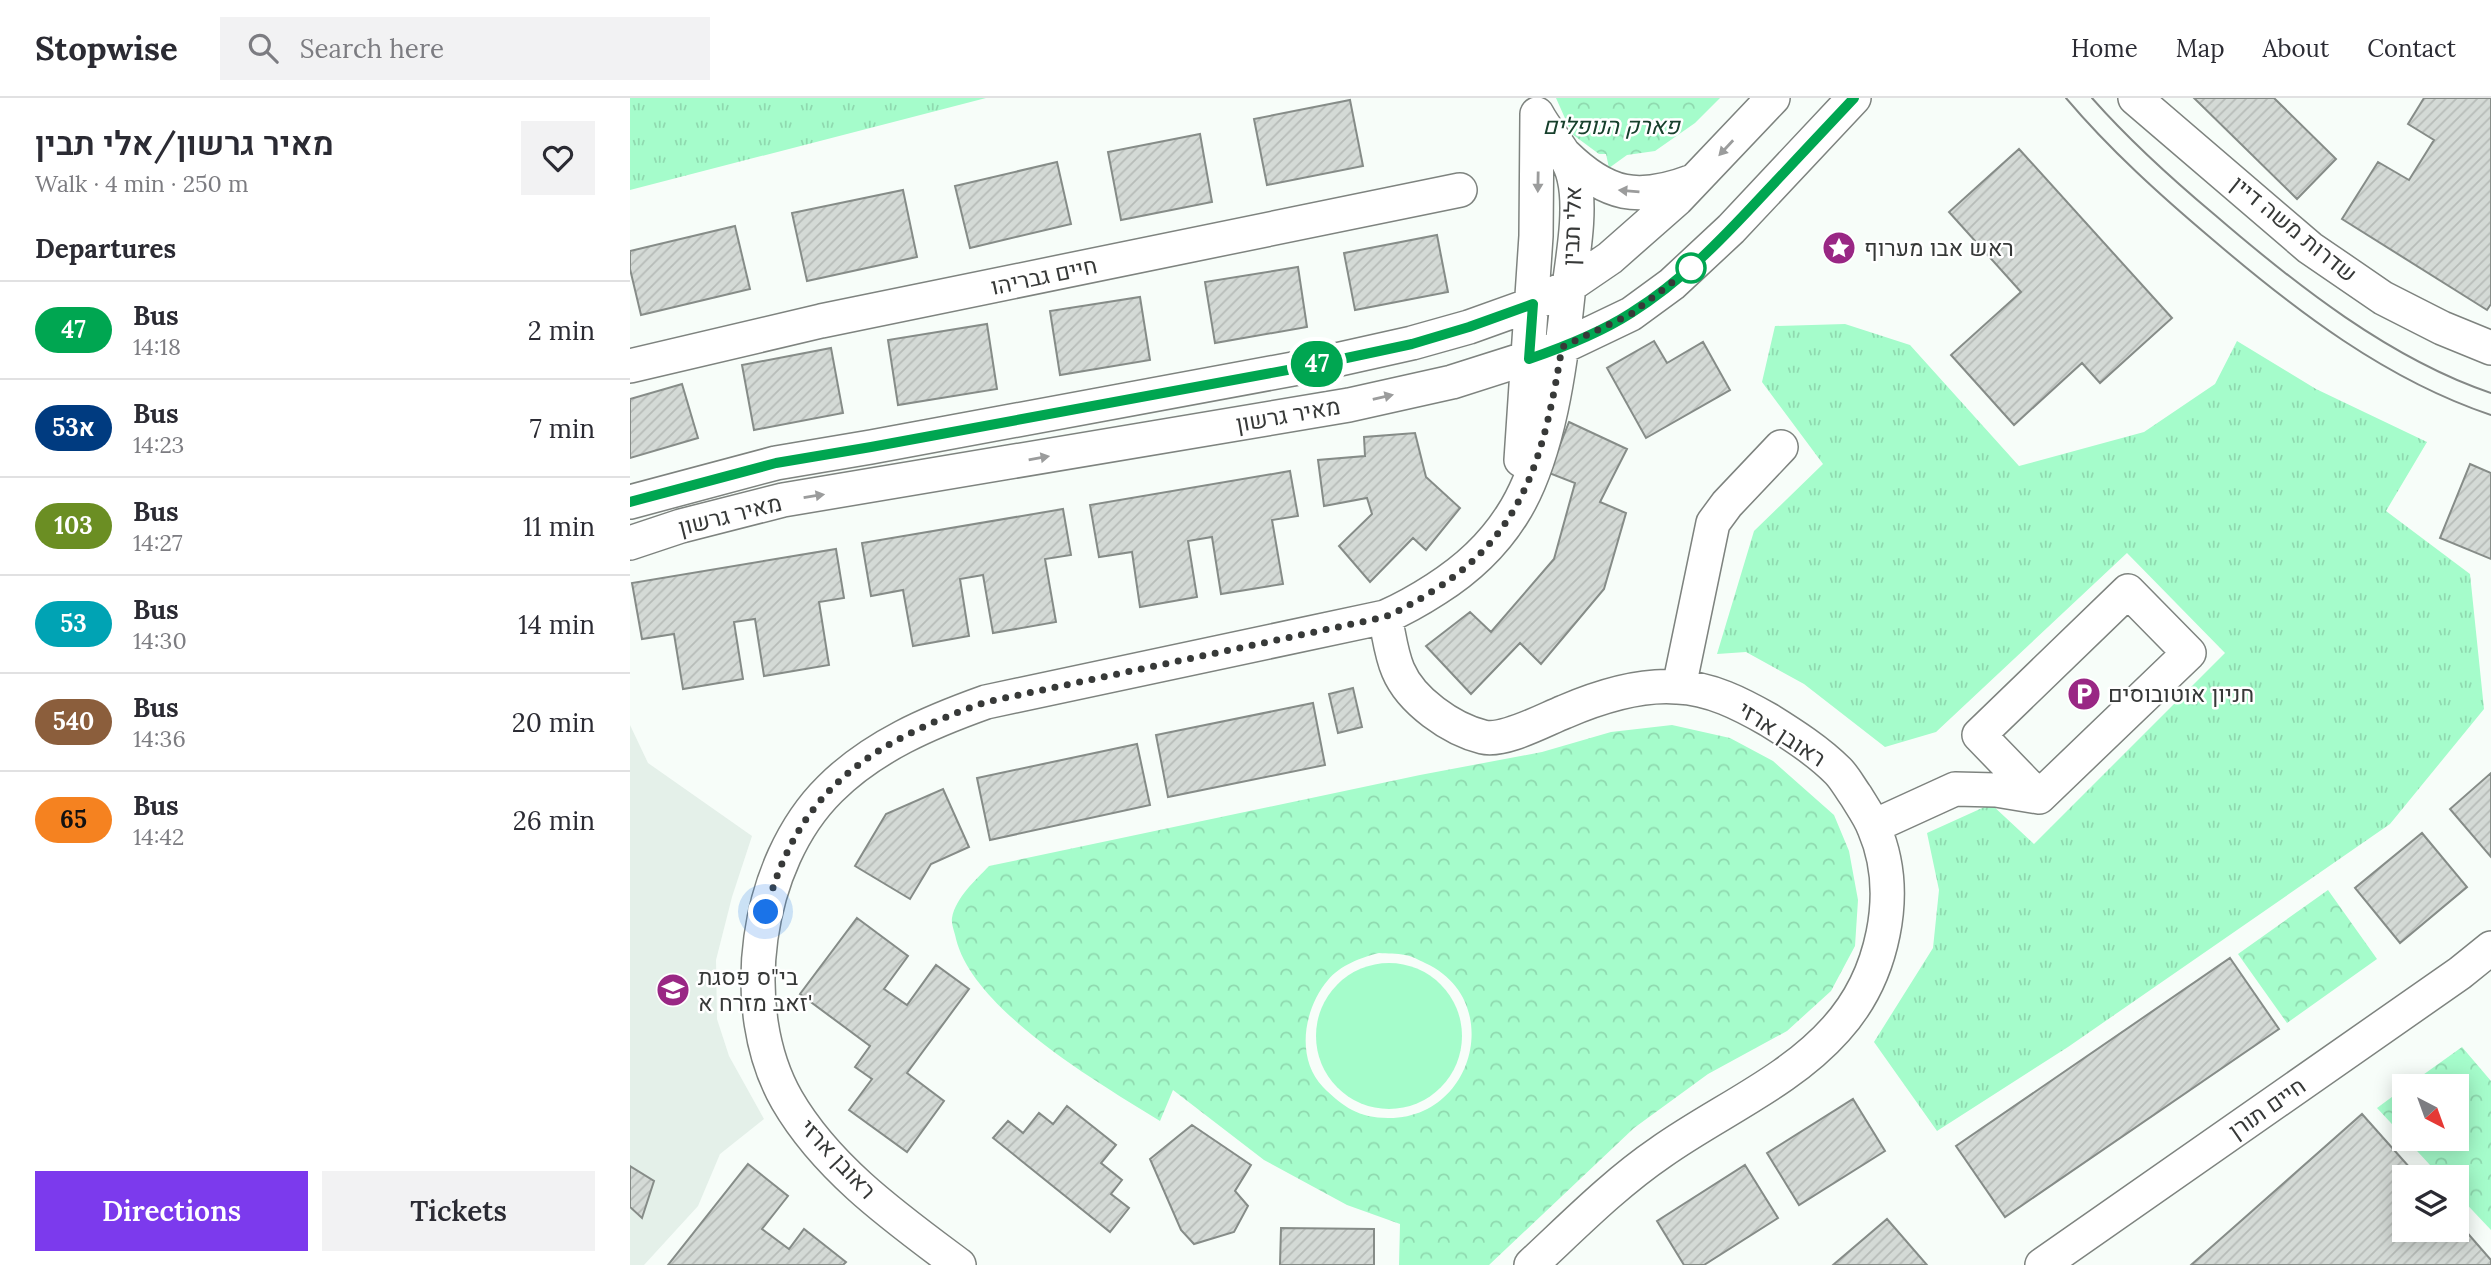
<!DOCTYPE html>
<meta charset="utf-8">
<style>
body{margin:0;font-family:Lora,Heebo,serif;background:#f2f2f3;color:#2b2b33;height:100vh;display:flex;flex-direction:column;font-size:26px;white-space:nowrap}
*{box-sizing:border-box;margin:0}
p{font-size:23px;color:#7c7c81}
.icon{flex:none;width:38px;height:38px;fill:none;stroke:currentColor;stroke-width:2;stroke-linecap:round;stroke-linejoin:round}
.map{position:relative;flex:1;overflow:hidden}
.details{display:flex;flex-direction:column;background:#fff;width:630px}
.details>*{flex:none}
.badge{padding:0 14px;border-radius:23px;font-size:24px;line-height:46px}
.needle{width:46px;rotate:139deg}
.buttons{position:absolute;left:1762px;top:976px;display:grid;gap:14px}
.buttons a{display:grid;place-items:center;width:77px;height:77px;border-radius:0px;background:#fff;box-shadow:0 4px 18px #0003;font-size:35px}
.you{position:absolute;width:35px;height:35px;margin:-18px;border:5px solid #fff;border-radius:50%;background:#1a73e8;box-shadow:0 0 0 10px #1a73e833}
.map>.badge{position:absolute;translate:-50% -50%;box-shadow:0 0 0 4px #fff}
h2{padding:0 35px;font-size:26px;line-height:63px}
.round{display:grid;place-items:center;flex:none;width:74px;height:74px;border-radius:0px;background:#f2f2f3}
.head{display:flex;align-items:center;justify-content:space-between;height:119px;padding:0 35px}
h1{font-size:33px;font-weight:600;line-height:52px}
.primary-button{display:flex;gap:14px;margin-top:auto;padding:14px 35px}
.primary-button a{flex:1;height:80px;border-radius:0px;background:#7c3aed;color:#fff;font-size:28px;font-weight:600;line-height:80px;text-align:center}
.primary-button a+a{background:#f2f2f3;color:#2b2b33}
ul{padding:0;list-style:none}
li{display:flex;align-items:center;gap:21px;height:98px;padding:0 35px;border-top:2px solid #e1e1e2}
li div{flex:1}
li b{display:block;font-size:26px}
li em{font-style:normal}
li .badge{min-width:77px;font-weight:700;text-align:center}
header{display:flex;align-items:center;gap:42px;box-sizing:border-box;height:98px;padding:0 35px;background:#fff;border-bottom:2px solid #e1e1e2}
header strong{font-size:33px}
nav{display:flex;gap:38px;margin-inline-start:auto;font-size:24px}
.search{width:490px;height:63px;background:#f2f2f3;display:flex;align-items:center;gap:18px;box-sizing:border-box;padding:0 24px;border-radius:0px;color:#7c7c81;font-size:26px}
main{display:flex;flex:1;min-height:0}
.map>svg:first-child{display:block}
.built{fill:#e4f0e9}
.grass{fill:url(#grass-tufts)}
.park{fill:url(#park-crowns);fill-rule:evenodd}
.garden{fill:#a5fccb}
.building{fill:url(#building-hatch);stroke:#868c88;stroke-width:2}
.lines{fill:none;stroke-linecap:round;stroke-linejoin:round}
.minor-casing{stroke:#7e837f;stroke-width:36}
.minor{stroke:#fff;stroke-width:33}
.tram{stroke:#848886;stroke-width:2}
.oneway{fill:#9b9c9c}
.line-casing{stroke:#fff;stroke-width:16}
.line{stroke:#00a651;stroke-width:10}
.walk{stroke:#373938;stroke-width:7;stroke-dasharray:0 12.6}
.stop-dot{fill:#fff;stroke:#00a651;stroke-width:3.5}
.labels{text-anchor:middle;stroke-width:5;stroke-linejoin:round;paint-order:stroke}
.park-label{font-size:23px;font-style:italic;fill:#17402c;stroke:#fff}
.street-label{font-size:23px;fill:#373938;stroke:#fff}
.poi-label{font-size:23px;fill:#373938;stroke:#fff;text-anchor:start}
</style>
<header>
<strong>Stopwise</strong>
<div class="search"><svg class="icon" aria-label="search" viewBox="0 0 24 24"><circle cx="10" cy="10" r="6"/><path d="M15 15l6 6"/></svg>Search here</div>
<nav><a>Home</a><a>Map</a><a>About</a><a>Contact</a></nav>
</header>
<main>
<section class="details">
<div class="head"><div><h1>מאיר גרשון/אלי תבין</h1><p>Walk · 4 min · 250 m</p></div><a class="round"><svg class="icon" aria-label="heart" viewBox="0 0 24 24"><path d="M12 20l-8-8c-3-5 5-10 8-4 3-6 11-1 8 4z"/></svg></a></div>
<h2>Departures</h2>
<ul>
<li><span class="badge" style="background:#00a651;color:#fff">47</span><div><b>Bus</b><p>14:18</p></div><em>2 min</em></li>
<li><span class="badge" style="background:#003b80;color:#fff">53א</span><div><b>Bus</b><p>14:23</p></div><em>7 min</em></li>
<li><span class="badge" style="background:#6b8e23;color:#fff">103</span><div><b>Bus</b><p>14:27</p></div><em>11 min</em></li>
<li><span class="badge" style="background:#00a3b4;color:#fff">53</span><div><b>Bus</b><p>14:30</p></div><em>14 min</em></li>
<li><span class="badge" style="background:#8b5e3c;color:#fff">540</span><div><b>Bus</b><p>14:36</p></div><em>20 min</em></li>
<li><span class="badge" style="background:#f58220;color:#111">65</span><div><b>Bus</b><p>14:42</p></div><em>26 min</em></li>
</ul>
<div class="primary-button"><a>Directions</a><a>Tickets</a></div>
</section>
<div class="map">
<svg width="1861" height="1167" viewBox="0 0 1861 1167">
<defs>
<pattern id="grass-tufts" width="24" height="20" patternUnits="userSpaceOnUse" patternTransform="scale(1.75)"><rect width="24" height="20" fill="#a5fccb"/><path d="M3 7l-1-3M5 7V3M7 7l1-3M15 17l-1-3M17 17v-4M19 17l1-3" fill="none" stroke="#8fd9af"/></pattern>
<pattern id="park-crowns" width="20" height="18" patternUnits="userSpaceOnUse" patternTransform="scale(1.75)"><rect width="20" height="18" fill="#a5fccb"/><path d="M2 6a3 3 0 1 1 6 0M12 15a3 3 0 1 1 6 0" fill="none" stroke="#8fd9af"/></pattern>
<pattern id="building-hatch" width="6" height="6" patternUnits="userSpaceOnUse" patternTransform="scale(1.75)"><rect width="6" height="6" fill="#d4dad6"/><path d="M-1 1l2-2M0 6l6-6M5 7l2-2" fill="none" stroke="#b7bcb8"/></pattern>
</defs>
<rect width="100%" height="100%" fill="#f7fdf9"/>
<path class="built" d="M0 627 18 665 122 738 102 799 86 862 87 921 99 958 134 1021 90 1056 68 1108 14 1167H0Z"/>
<path class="grass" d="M0 0H356L0 92Z
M1215 226 1280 247 1389 368 1514 334 1585 286 1607 243 1686 291 1797 344 1756 413 1840 476 1854 611 1760 726 1438 949 1307 1033 1244 944 1303 850 1309 792 1297 735 1361 706 1404 746 1595 555 1497 455 1306 634 1255 649 1174 586 1116 554 1087 556 1124 433 1193 366 1132 284 1145 228Z"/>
<path class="park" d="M926 0H1090L1065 25 1025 53 997 57 979 70 976 56H969L942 36Z
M1042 627 1100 640 1143 663 1204 717 1219 753 1228 802 1225 848 1201 893 1157 933 1078 976 1004 1030 859 1167H769L770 1126 717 1107 634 1062 543 992 530 1023C469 985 344 913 326 841 325 835 321 826 322 820 326 799 345 783 359 768L790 677 912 654 981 634ZM749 855C757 856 767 855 775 857 782 858 789 862 795 865 875 901 845 1021 758 1020 729 1020 713 1009 693 989 665 960 674 910 698 882 709 868 732 859 749 855Z
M1698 792 1747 861 1657 925 1608 856Z
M1832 949 1861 983V1132L1827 1096V1080H1812L1776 1041H1827V989H1776Z
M1774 990V1039L1747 1010Z"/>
<path class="garden" d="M686 938a73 73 0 1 1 146 0a73 73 0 1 1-146 0Z"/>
<path class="building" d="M1564 0H1644L1706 61 1667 101Z
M1794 0H1861V206L1857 212 1712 121 1748 64 1779 82 1804 42 1778 26Z
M720 2 733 68 637 87 624 21Z
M570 36 582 104 491 122 478 54Z
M1389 51 1542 220 1470 285 1452 265 1384 327 1321 257 1391 194 1319 114Z
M427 64 441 126 340 150 325 88Z
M273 92 287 159 177 183 162 115Z
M105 128 120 191 11 217 0 171V153Z
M807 137 818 194 725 212 714 155Z
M668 169 677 229 585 245 575 184Z
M510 199 520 262 430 277 420 213Z
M357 226 367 291 268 307 258 242Z
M1024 243 1037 265 1073 244 1100 292 1016 340 977 270Z
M201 250 213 315 124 332 112 267Z
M52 286 68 340 0 360V301Z
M939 324 997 351 970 404 996 415 974 491 911 566 890 545 841 596 796 548 840 514 861 534 924 461 945 385 919 375Z
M785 335 796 379 830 410 796 452 783 440 740 484 709 448 742 416 737 400 694 408 688 362 735 358 734 339Z
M1840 366 1861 375V461L1810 440Z
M660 373 668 418 642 422 653 486 591 496 582 439 558 443 567 499 510 509 502 454 469 459 460 407Z
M433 411 441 457 415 461 426 524 363 535 353 477 330 481 339 538 283 548 273 492 241 498 232 445Z
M206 451 214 500 189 504 199 567 134 578 125 521 104 524 113 581 53 591 44 536 12 541 2 485Z
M723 590 732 629 708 635 699 596Z
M683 605 695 667 538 699 526 637Z
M507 646 520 707 360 742 347 680Z
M1861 675V759L1820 711Z
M313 691 339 749 301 766 280 801 225 768 256 716Z
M1792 735 1837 789 1770 845 1725 790Z
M227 820 278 858 254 891 277 907 306 867 339 891 277 975 314 1003 277 1054 219 1012 242 981 225 969 240 948 170 896Z
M1600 860 1649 931 1375 1119 1326 1048Z
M1223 1001 1255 1053 1169 1107 1137 1055Z
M437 1008 486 1047 471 1065 492 1082 481 1096 499 1110 480 1134 363 1040 378 1023 393 1035 409 1015 423 1026Z
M1732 1016 1789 1080H1774V1132H1827V1123L1861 1162V1167H1561Z
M562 1027 621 1067 605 1093 618 1108 604 1134 564 1146 551 1132 520 1061Z
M118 1066 158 1098 132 1131 159 1151 174 1131 216 1164 213 1167H38Z
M1115 1067 1148 1120 1074 1167H1054L1027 1123Z
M0 1068 24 1083 12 1120 0 1109Z
M1257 1121 1297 1167H1203Z
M651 1130 744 1131V1167H650Z"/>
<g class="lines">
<defs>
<path id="minor" d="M1505 0 1680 150 1753 200 1812 230 1861 250
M935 57C977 98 1008 104 1063 83
M0 268 191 223 830 92
M891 362 906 138 907 18
M0 404 146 365 241 349 679 268 782 245 839 229 903 206 939 188 980 160 1047 101 1143 0
M0 445 51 428 153 402 719 307 822 284 932 249 1001 216 1042 186 1101 131 1224 0
M1498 493 1559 555 1409 699 1349 637Z
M755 519C759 536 761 556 768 572 781 603 821 631 853 639 874 644 914 622 934 614 969 599 1009 586 1047 589 1080 590 1111 606 1139 622 1163 637 1188 653 1208 673 1215 680 1220 690 1226 698 1232 708 1240 719 1244 730 1272 795 1253 879 1206 931 1159 984 1089 1013 1031 1054 984 1086 943 1128 901 1167
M1049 589 1083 425 1097 406 1151 349
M1244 728 1325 691 1366 692 1409 699
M329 1167C266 1120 197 1071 157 1002 105 911 125 765 200 691 243 648 300 624 356 604L755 519C773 511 789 502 806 491 836 472 863 447 882 417 919 360 931 264 938 197 942 162 952 114 944 80 939 56 918 37 907 16
M1412 1167 1830 875 1861 850"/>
</defs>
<use href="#minor" class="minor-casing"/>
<use href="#minor" class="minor"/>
<path class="tram" d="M1436 0C1480 52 1530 97 1582 141 1665 212 1756 282 1861 317
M1462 0C1500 43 1542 81 1585 117 1665 186 1760 261 1861 295"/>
</g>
<defs><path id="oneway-solid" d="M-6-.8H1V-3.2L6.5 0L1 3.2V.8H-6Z" transform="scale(1.75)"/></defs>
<g class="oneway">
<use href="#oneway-solid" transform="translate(1096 50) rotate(133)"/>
<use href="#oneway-solid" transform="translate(908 84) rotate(91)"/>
<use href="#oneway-solid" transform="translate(999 93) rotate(-175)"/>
<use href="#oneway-solid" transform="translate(753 299) rotate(-13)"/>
<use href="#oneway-solid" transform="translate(409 360) rotate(-10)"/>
<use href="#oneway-solid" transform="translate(184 398) rotate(-9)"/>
</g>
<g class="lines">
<defs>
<path id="line" d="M0 404 146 365 241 349 679 268 782 246 839 229 903 206 899 261C934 249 970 235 1001 215 1052 183 1092 141 1132 98 1163 65 1193 33 1224 0"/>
</defs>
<use href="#line" class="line-casing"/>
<use href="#line" class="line"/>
<path class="walk" d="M136 814C167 691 242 644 356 604L755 519C773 511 789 502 806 491 898 432 915 350 932 249L1001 216 1061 170"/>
</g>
<defs>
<symbol id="sight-disc" viewBox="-11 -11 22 22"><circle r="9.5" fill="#992784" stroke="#fff"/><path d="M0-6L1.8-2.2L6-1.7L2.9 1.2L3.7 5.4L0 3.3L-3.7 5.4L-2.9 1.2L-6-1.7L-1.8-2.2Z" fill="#fff"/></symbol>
<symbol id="parking-disc" viewBox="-11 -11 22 22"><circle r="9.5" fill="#992784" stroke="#fff"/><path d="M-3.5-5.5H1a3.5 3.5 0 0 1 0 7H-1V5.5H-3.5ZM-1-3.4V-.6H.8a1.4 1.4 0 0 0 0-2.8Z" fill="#fff"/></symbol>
<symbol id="school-disc" viewBox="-11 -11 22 22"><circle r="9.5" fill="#992784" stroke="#fff"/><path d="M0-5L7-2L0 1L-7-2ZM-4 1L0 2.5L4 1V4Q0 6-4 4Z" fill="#fff"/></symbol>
</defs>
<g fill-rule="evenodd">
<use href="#sight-disc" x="1190" y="131" width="38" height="38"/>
<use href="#parking-disc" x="1435" y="577" width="38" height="38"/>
<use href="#school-disc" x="24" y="873" width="38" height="38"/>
</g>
<circle class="stop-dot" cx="1061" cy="170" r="14"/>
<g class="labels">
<g class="park-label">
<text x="981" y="36">פארק הנופלים</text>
</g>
<g class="street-label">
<text transform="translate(942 128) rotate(-88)" y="8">אלי תבין</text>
<text transform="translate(1664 131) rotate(39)" y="8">שדרות משה דיין</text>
<text transform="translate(414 178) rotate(-12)" y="8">חיים גבריהו</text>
<text transform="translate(658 317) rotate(-10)" y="8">מאיר גרשון</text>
<text transform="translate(100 417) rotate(-14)" y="8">מאיר גרשון</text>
<text transform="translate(1152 636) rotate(33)" y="8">ראובן ארזי</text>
<text transform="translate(1637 1010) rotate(-35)" y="8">חיים תורן</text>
<text transform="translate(208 1061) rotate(47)" y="8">ראובן ארזי</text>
</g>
<g class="poi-label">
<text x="1234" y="158">ראש אבו מערוף</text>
<text x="1478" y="604">חניון אוטובוסים</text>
<text x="68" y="887">בי"ס פסגת<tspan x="68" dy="26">זאב מזרח א'</tspan></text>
</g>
</g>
</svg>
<div class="buttons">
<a><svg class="needle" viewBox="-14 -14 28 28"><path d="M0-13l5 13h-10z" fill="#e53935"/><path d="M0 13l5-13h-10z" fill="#7c7c81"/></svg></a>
<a><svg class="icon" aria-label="layers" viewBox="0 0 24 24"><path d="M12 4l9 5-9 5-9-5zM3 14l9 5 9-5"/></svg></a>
</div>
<div class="you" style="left:136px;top:814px"></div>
<b class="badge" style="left:687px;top:266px;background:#00a651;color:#fff">47</b>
</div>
</main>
